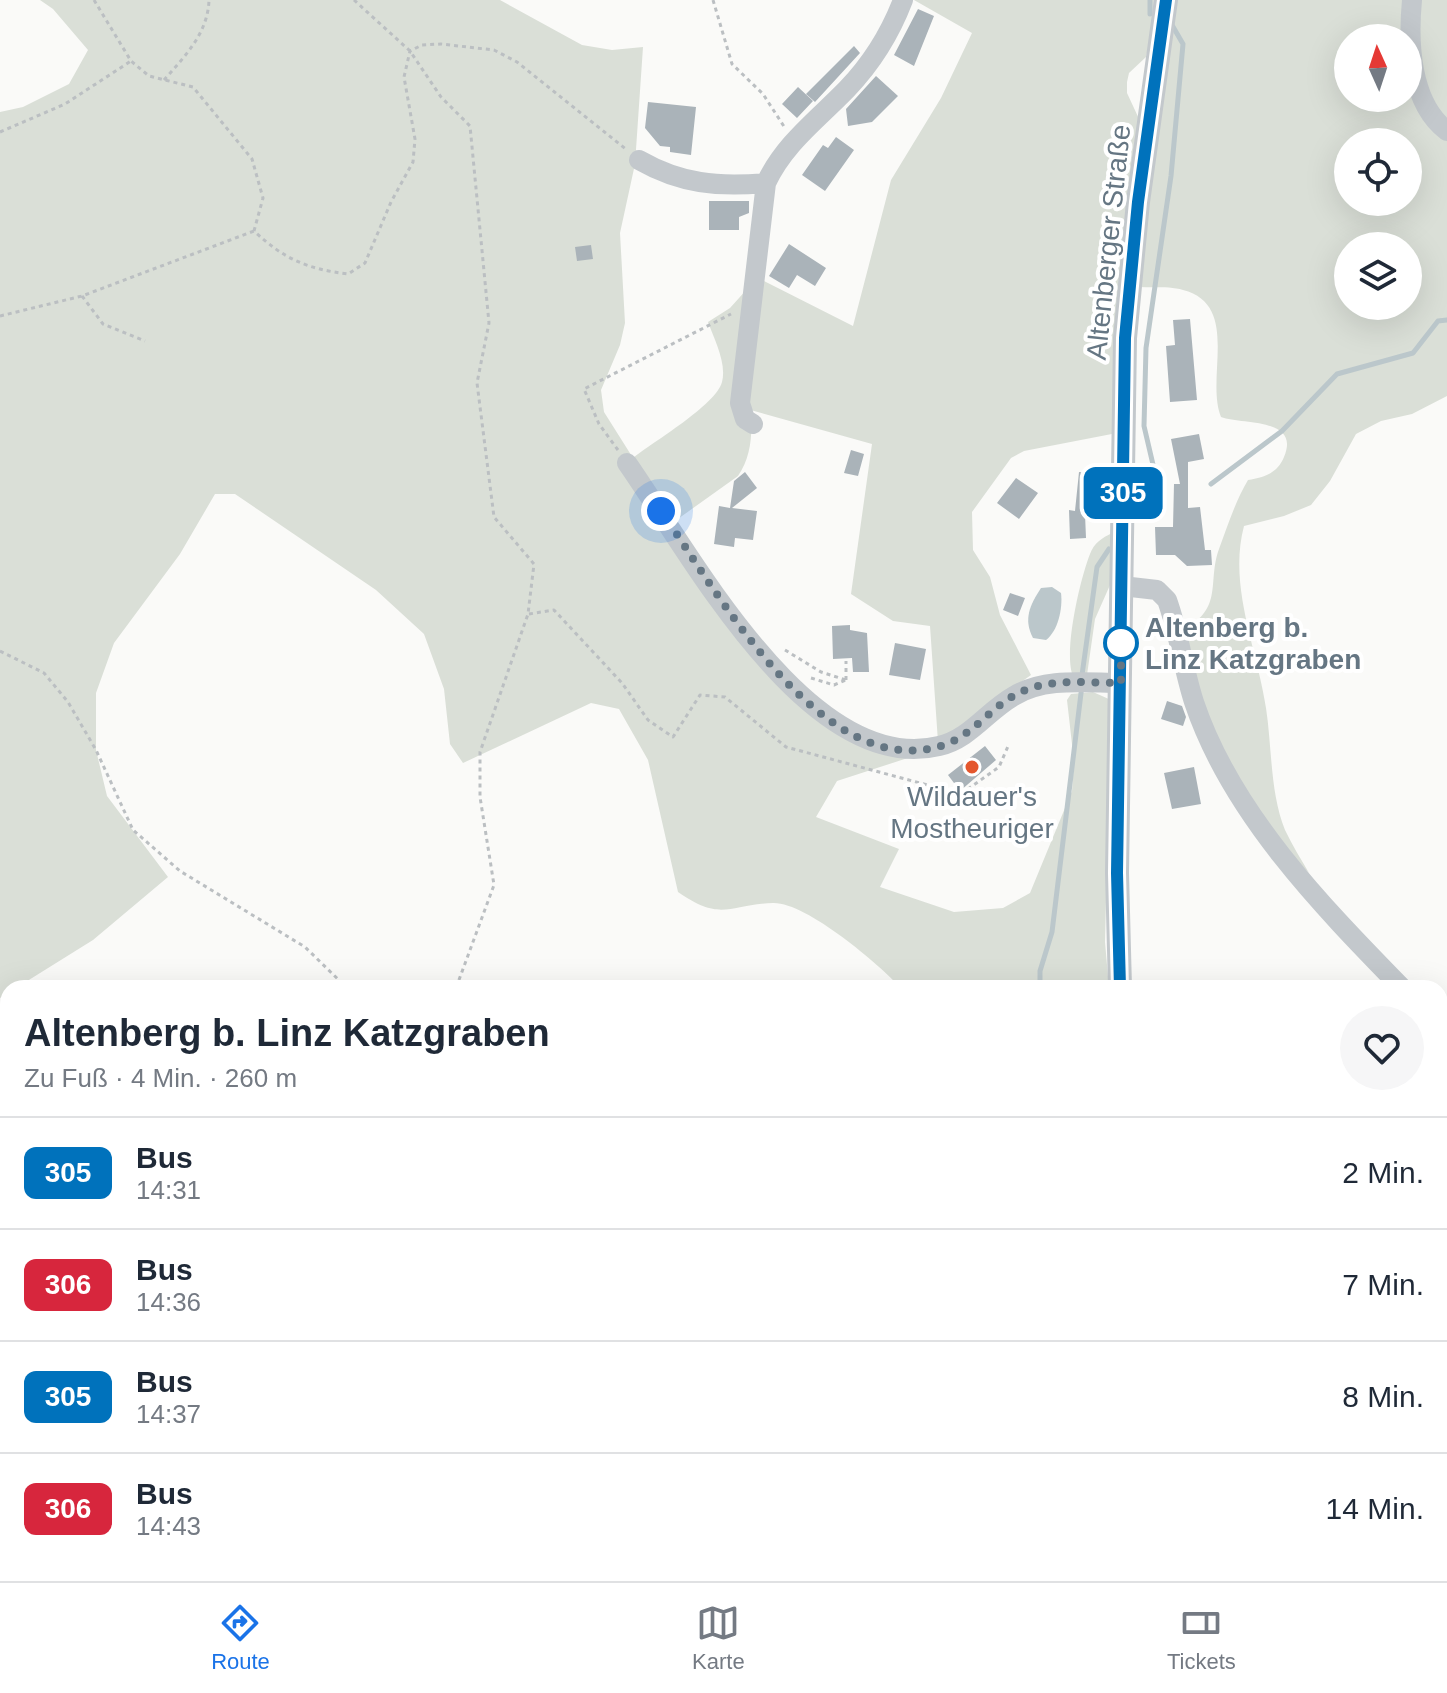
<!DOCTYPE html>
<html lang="de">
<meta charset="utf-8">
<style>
body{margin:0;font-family:Arial,sans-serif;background:#f6f6f7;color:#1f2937;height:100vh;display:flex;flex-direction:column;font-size:30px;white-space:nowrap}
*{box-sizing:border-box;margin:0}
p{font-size:26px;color:#747a83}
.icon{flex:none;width:44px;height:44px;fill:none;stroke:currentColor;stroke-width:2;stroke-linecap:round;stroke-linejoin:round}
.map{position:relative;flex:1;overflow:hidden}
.sheet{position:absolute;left:0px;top:980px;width:1448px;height:602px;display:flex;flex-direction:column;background:#fff;border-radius:24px 24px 0 0;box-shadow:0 8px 32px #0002}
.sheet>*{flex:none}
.badge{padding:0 16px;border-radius:12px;font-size:28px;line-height:52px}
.needle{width:52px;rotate:357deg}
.fabs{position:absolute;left:1334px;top:24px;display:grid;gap:16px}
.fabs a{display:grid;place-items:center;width:88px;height:88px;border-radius:50%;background:#fff;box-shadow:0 8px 32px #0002;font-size:40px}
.you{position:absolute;width:40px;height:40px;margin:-20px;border:6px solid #fff;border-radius:50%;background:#1a73e8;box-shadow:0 0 0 12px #1a73e833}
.map>.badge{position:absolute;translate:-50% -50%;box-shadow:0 0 0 4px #fff}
.round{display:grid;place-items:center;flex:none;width:84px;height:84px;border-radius:42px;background:#f6f6f7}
.head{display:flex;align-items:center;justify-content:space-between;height:136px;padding:0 24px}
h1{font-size:38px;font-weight:700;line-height:60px}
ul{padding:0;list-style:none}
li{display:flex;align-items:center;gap:24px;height:112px;padding:0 24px;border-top:2px solid #e0e1e3}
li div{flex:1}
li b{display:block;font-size:30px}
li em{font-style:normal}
li .badge{min-width:88px;font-weight:700;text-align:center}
.dock{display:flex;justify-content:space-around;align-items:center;height:112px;border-top:2px solid #e0e1e3;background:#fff;font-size:22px;color:#747a83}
.dock a{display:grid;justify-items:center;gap:4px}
.dock .current{color:#1a73e8}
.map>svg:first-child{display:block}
.green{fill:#dadfd7;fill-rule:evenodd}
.water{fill:#bbc7cb}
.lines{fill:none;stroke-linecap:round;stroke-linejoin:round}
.stream{stroke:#bbc7cb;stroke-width:5}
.building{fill:#aab3b9}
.path{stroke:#bbbfc2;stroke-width:3;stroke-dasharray:4 4;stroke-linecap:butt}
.minor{stroke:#c3c8cc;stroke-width:20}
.tertiary{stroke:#c3c8cc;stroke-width:24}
.line-casing{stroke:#fff;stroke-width:18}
.line{stroke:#0072bc;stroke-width:12}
.walk{stroke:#657683;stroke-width:8;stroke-dasharray:0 14.4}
.stop-dot{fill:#fff;stroke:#0072bc;stroke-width:4}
.poi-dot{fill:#e4572e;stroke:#fff;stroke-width:3}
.labels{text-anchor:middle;stroke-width:8;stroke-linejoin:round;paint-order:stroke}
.street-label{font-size:28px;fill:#657683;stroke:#fff}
.stop-label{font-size:28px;font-weight:bold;fill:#657683;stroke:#fff;text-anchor:start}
.poi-label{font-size:28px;fill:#657683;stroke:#fff}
</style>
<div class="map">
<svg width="1447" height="1581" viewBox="0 0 1447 1581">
<rect width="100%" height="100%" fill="#fafaf8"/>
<path class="green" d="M40 0H500L582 45 612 50 643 47 635 164 620 233 625 323 620 345 601 390 604 412 633 458C653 442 716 405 722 382 727 363 714 339 708 322L730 308 748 288C746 303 743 318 743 333 741 377 766 436 738 476L675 521 621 467 808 709 917 755 837 781 816 817 899 849 880 887 954 912 1003 908 1030 893 1072 791 1074 762 1067 700 1071 694 1093 692 1111 700 1105 942 1109 988H901C879 964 806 902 773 903 728 904 723 923 678 892L648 760 619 709 591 703 463 763 450 744 444 689 424 634 376 590 235 494H215L180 554 114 643 96 693V750L107 796 168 877 93 940 16 988H8V993L0 998V112L23 107 69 84 88 50 53 9Z
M914 0H1159L1146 57 1129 73 1127 82V93L1140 121 1117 433 1024 451 1011 458 972 512 973 550 990 577 1000 615 1031 675 938 742 930 626 893 621 851 594 872 444 747 409 760 279 853 326 891 180 941 98 972 33Z
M1174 0H1447V396L1412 414 1381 421 1356 434 1330 481 1311 505 1284 516 1244 526C1228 586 1257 648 1266 708 1272 747 1270 793 1285 830 1292 845 1301 859 1309 873 1263 827 1225 769 1202 707 1193 683 1190 654 1184 629 1224 608 1207 582 1219 549 1227 527 1236 500 1248 480 1264 477 1277 474 1284 457 1301 417 1242 425 1221 417 1205 378 1241 305 1183 290 1170 286 1153 288 1139 287ZM1348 38H1408V98H1348ZM1348 142H1408V202H1348ZM1348 246H1408V306H1348Z
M1112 533 1110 585 1095 619 1087 675 1073 676C1063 653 1080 579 1090 554 1094 543 1102 538 1112 533Z
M1440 1355 1447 1356V1403L1440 1423Z
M1440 1539 1447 1550V1581H1308L1305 1574H1440Z
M658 1574H858L862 1581H649Z
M1137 1574H1285L1288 1581H1139Z"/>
<path class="water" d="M1052 587 1061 593C1063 608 1058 631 1046 640L1033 638C1023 619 1030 605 1041 588Z"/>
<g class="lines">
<path class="stream" d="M1150 0V14
M1211 484 1282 431 1337 374 1413 353 1438 321 1447 320
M1138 512 1158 486 1144 426 1146 348 1171 176 1183 44 1172 25
M1082 675 1097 567 1109 549
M1040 988V971L1052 932 1082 685
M1200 1574 1204 1581"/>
</g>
<path class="building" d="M918 9 934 16 914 66 894 55Z
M854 46 860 53 815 102 806 94Z
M876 76 898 96 872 122 848 126 846 109Z
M798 87 813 101 797 118 782 104Z
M648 102 696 107 691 155 670 152V147L660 146 645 128Z
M836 137 854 150 825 191 802 175 823 145 828 148Z
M709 201H749V213L739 217V230H709Z
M789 244 826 268 815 286 797 275 789 288 769 276Z
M591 245 593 259 577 261 575 247Z
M1190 319 1197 400 1170 402 1166 346 1175 345 1173 320Z
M1199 434 1204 459 1188 462V508L1200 507 1205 550H1211L1212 565 1187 566 1175 555H1156L1155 527H1173L1174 484H1180L1171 439Z
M851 450 864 454 858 476 844 473Z
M745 472 757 488 732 508 757 511 753 540 735 538 734 547 714 544 719 506 730 508 734 481Z
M1079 472 1108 475 1107 516 1079 513 1085 514 1086 538 1070 539 1069 510 1075 511Z
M1016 478 1038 493 1019 519 997 503Z
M1010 593 1025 598 1018 616 1003 610Z
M850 625V630L867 633 869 672H853L852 658 833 659 832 626Z
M895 643 926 649 920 680 889 675Z
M1167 701 1182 706 1186 717 1183 726 1161 719Z
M985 746 996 760 960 791 948 775Z
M1194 767 1201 804 1172 809 1164 773Z"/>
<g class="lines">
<path class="path" d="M94 0 131 61 149 76 193 87 252 159 263 198 254 231C284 259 307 269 348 274L365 263 391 202 413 162 415 139 404 77 410 51 422 45 441 44 494 50 517 62 627 150
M354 0 410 51 441 97 470 126 489 323 477 383 494 517 534 564 528 614 480 752V797L494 885 456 988
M713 0 732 64 763 94 785 128
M164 80C185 56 208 33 209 0
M0 132 65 104 131 61
M82 296 103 324 145 341
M0 316 82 296 254 231
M618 450 599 424 584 389 731 314
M529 614 554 610 622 683 648 720 673 737 700 695 725 697 786 747 961 794 999 767 1009 744
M785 650 821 672 846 680
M0 651 44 673 68 702 96 750 133 830 180 871 305 947 347 988
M811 678 834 685 846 680
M846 680V661
M0 1167 8 1168
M1440 1400 1447 1386"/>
<path class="minor" d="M1412 0C1408 42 1410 103 1447 131
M639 160C681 184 717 187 766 183 784 144 817 120 847 89 872 63 890 34 903 0
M753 424 745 419 740 403 766 183
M627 463C689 551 809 778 939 746 970 739 987 711 1014 696 1045 677 1086 683 1121 683
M1122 586 1157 590 1167 600C1179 633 1183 668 1194 702 1231 813 1322 906 1402 988
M1440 1022 1447 1028
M0 1481 8 1474
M0 1564 8 1581
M1129 1581 1130 1574"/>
<path class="tertiary" d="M1120 988 1117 873 1125 338 1138 202 1166 0
M1295 1574 1298 1581"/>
</g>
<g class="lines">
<defs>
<path id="line" d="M1120 988 1117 873 1125 338 1138 202 1166 0"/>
</defs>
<use href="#line" class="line-casing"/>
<use href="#line" class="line"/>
<path class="walk" d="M661 511C716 589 823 786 944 745 972 735 988 711 1013 696 1045 677 1085 683 1121 683V643"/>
</g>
<circle class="stop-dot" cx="1121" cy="643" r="16"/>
<circle class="poi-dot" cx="972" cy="767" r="8"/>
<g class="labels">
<g class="street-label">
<text transform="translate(1108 242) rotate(-84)" y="10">Altenberger Straße</text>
</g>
<g class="stop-label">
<text x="1145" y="637">Altenberg b.<tspan x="1145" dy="32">Linz Katzgraben</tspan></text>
</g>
<g class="poi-label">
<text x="972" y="806">Wildauer's<tspan x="972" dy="32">Mostheuriger</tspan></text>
</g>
</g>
</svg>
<div class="fabs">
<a><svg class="needle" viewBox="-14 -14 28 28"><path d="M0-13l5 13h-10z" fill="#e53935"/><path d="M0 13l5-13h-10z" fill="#747a83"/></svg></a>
<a><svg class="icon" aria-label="locate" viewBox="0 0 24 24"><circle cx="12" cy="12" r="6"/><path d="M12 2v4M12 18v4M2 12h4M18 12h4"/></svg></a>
<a><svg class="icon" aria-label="layers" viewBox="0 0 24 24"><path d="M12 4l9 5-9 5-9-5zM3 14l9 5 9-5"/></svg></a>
</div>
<div class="you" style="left:661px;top:511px"></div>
<b class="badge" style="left:1123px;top:493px;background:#0072bc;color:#fff">305</b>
<section class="sheet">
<div class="head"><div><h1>Altenberg b. Linz Katzgraben</h1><p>Zu Fuß · 4 Min. · 260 m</p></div><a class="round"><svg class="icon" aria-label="heart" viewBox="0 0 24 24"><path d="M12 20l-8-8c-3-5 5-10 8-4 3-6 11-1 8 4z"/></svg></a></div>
<ul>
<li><span class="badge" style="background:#0072bc;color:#fff">305</span><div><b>Bus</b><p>14:31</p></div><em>2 Min.</em></li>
<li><span class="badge" style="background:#d7263d;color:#fff">306</span><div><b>Bus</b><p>14:36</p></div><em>7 Min.</em></li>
<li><span class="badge" style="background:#0072bc;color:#fff">305</span><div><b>Bus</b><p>14:37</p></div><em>8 Min.</em></li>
<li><span class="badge" style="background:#d7263d;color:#fff">306</span><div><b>Bus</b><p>14:43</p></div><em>14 Min.</em></li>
</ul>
</section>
</div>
<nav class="dock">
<a class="current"><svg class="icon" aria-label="directions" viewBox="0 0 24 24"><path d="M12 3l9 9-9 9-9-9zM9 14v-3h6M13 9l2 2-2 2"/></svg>Route</a>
<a><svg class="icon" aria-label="map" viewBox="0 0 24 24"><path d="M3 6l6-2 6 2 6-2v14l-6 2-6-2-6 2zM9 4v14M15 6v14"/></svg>Karte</a>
<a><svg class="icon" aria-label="tickets" viewBox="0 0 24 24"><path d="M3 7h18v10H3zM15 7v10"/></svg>Tickets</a>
</nav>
